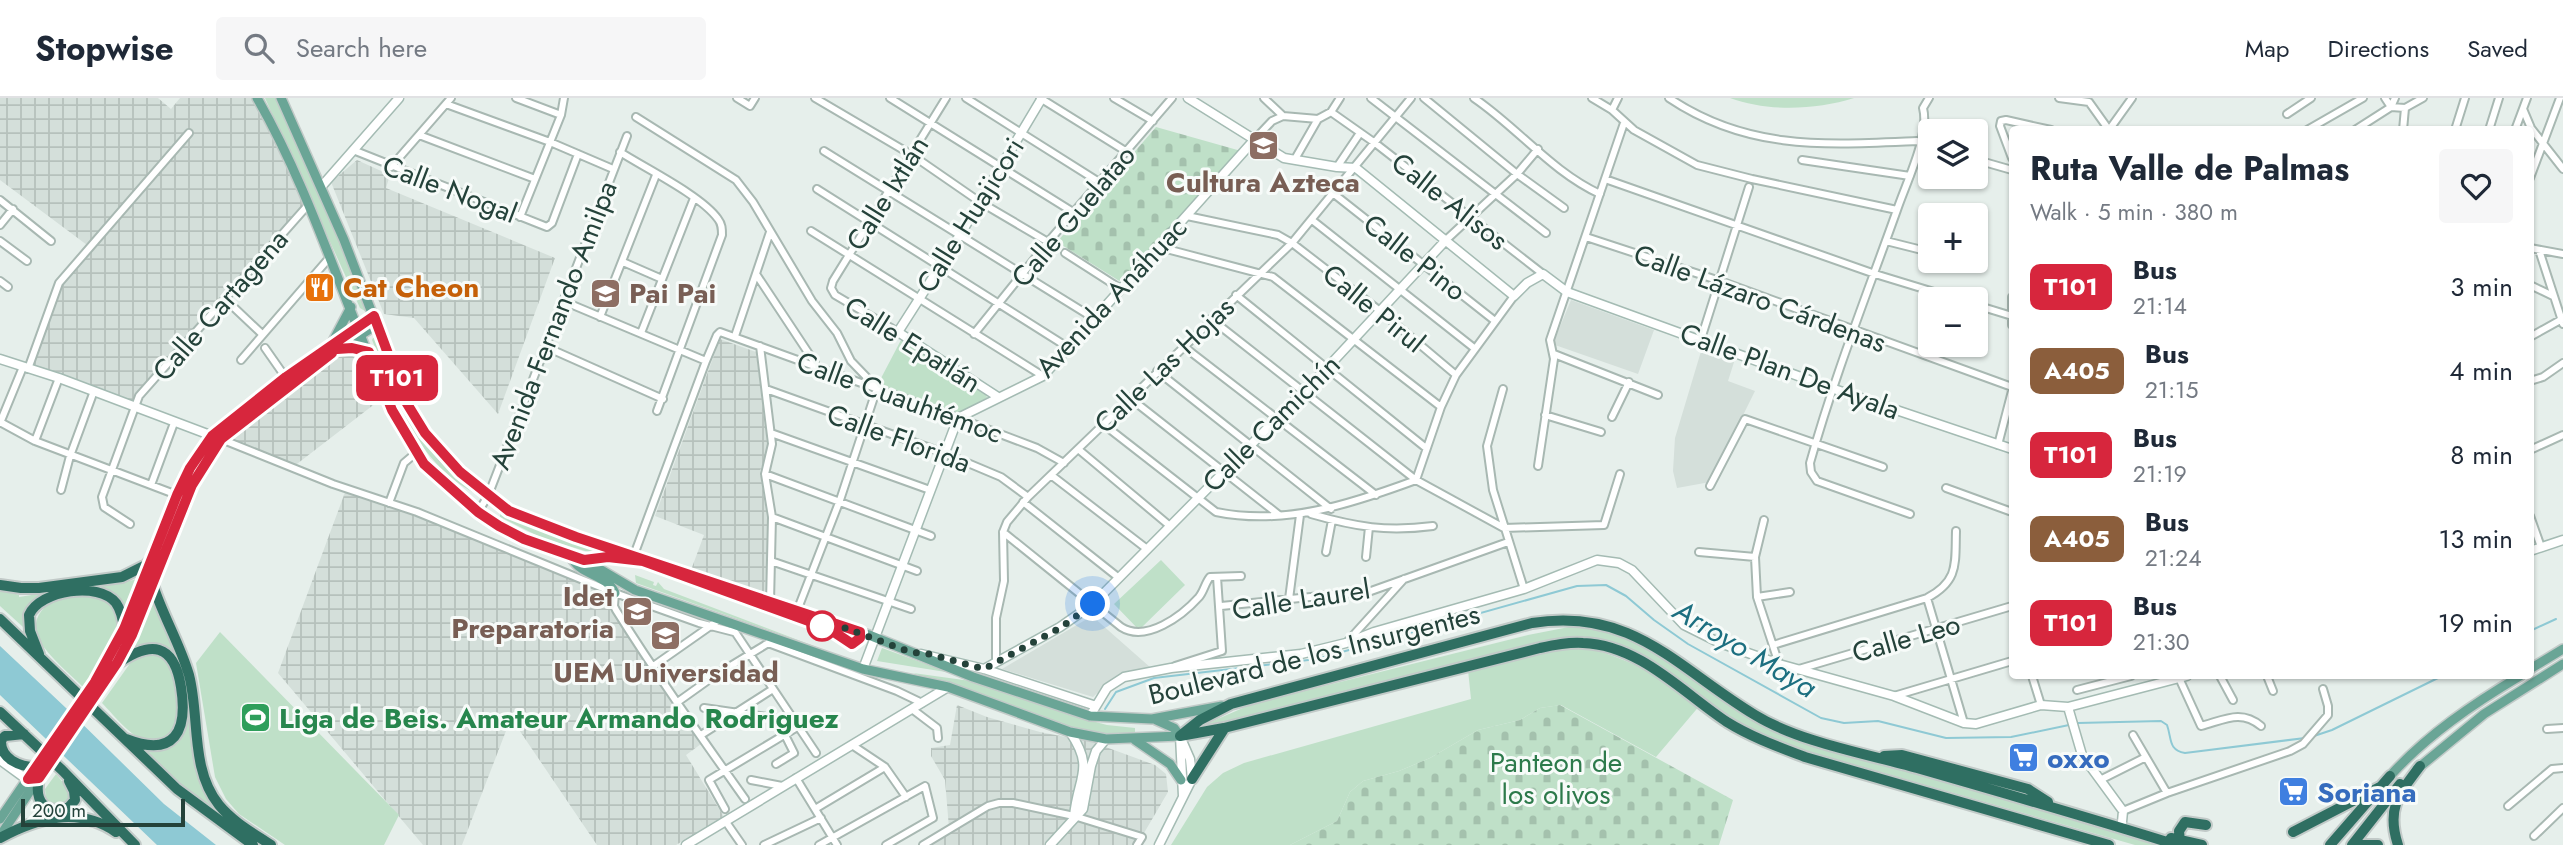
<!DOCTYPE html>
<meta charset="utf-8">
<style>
body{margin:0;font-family:Jost,sans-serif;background:#f6f6f7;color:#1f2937;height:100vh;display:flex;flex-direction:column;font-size:26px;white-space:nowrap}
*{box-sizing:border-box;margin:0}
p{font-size:23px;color:#747a83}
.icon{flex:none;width:38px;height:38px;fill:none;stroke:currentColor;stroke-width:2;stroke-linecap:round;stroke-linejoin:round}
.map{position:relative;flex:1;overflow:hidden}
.side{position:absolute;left:2009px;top:28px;width:525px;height:553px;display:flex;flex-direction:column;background:#fff;border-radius:7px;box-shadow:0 2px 5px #0004}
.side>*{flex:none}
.badge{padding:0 14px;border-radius:10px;font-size:24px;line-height:46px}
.fabs{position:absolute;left:1918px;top:21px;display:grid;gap:14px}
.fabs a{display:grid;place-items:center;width:70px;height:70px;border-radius:7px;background:#fff;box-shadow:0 2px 5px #0004;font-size:35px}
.scale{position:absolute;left:21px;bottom:18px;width:164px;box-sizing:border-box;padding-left:7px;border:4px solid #24423a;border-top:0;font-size:19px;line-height:24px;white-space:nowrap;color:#24423a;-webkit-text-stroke:5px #f7fbf9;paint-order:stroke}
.you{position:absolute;width:35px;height:35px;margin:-18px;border:5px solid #fff;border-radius:50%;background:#1a73e8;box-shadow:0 0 0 10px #1a73e833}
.map>.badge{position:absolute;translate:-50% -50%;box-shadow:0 0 0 4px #fff}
.round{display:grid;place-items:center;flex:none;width:74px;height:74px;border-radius:7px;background:#f6f6f7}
.head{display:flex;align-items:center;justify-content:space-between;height:119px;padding:0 21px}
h1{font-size:33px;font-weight:700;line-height:52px}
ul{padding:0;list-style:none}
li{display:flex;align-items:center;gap:21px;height:84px;padding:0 21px}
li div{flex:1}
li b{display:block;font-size:26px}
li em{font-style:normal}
li .badge{min-width:77px;font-weight:700;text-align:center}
header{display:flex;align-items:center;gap:42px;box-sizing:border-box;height:98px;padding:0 35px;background:#fff;border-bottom:2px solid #e0e1e3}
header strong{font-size:33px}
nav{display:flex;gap:38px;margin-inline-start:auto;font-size:24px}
.search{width:490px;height:63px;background:#f6f6f7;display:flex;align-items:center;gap:18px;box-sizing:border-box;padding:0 24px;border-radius:7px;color:#747a83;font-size:26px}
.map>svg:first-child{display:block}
.built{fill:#d4dfda}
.industrial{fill:url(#industrial-grid)}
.green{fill:#bfe0c8}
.cemetery{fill:url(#cemetery-stones)}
.water{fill:#8ec9d4}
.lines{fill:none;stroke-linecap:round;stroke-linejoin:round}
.stream{stroke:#8ec9d4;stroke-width:2}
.street-casing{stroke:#a8b8b2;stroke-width:10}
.secondary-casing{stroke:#a4bbb3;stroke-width:11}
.primary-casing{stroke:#c2cac8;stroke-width:12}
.highway-casing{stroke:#c2cac8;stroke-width:14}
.street{stroke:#fff;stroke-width:6}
.secondary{stroke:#fff;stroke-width:8}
.primary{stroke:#6aa596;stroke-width:9}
.highway{stroke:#2f6f62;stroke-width:10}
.primary-bridge-casing{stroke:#c2cac8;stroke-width:12;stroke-linecap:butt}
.primary-bridge{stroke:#6aa596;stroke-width:9}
.line-casing{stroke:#fff;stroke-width:16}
.line{stroke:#d7263d;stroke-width:10}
.walk{stroke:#24423a;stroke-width:7;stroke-dasharray:0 12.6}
.stop-dot{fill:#fff;stroke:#d7263d;stroke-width:3.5}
.labels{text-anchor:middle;stroke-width:6;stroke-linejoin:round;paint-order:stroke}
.education-label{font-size:28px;font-weight:bold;fill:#785e54;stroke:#f7fbf9}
.street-label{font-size:28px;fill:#24423a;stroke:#f7fbf9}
.food-label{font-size:28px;font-weight:bold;fill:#c56008;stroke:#f7fbf9;text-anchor:start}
.leisure-label{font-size:28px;font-weight:bold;fill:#27864d;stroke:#f7fbf9;text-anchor:start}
.shop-label{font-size:28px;font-weight:bold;fill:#366cbe;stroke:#f7fbf9;text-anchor:start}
.park-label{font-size:28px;fill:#2d7a4b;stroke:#f7fbf9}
.water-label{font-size:30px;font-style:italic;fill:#1c6f80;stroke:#f7fbf9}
</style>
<header>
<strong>Stopwise</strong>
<div class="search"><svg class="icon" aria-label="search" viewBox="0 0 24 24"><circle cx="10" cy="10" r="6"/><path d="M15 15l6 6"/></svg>Search here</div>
<nav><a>Map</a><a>Directions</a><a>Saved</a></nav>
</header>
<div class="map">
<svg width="2563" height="747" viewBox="0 0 2563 747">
<defs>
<pattern id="industrial-grid" width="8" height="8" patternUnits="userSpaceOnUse" patternTransform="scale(1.75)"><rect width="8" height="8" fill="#d4dfda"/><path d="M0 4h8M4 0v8" fill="none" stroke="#b6c1bc"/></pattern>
<pattern id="cemetery-stones" width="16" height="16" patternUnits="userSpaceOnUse" patternTransform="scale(1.75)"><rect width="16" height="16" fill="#bfe0c8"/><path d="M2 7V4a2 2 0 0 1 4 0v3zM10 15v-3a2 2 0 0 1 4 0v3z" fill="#a4c1ad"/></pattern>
</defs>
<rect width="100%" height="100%" fill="#e6efeb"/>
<path class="built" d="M1571 202 1654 232 1638 276 1555 247 1554 243Z
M1702 250 1735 261 1728 283 1755 293 1710 384 1677 390 1673 373 1675 340Z
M1092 518 1151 570 1115 579 1093 599 1002 571Z"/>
<path class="industrial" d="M0 0H158L171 11 180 0H258L305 104 192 235 135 306 27 267 59 185 87 147 0 82Z
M357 62 390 77 386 90 555 160 498 316 414 220 384 216 331 84Z
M720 241 756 254 768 352 760 373 768 426 765 496 691 472 704 437 655 418Z
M363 252 385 298 293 369 221 342 339 253Z
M347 389 578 480 602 494 701 646 686 657 724 719 676 747H597L511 620 462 747H423L278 575Z
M957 607 987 619 1040 634 1092 644 1155 667 1166 676 1168 694 1137 747H922L949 730 945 682 931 658V650L950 647Z"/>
<path class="green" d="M265 0H277L368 210 365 213 360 210Z
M1730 0H1854C1816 12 1768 14 1730 0Z
M373 240H376L401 302 461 380 481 398C418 370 397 301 372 242Z
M901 242 986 296 987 300 956 316 882 289 879 284Z
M500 415H504L616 459H605L542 440 500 419Z
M1161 462 1185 487 1139 532 1114 506Z
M635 477 654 484 653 487 656 488 658 484 664 491 827 553 636 485Z
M142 479 127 520 111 496C80 496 24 485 23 529L0 508V491L19 497V499C36 497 52 492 69 490 94 487 119 488 142 479Z
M95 498C145 519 103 561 85 591 70 576 50 560 39 542 35 535 35 528 37 521 45 498 75 499 95 498Z
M155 499 185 568 203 684 262 747 192 697 145 653C187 657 191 628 187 594 185 581 184 563 171 554 162 549 144 551 133 551Z
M1569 529C1583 530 1599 529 1612 533 1667 550 1713 607 1768 629L2159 747H2135L1783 646 1728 620 1640 557 1589 541 1201 632 1199 629 1252 606 1528 537Z
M220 534 399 717 384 747H285L239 716 226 701 215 679 196 565Z
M1578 548C1631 560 1656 577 1701 606L1656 659 1561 607 1540 610 1520 622 1478 632 1430 660 1399 673 1363 683 1350 694 1337 723 1290 747H1171L1207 689 1223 675 1244 665 1471 601 1468 572Z
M882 550 948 574 952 575 877 563Z
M145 555 160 557 171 565 181 605 177 631C173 634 169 639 164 642 141 654 116 619 102 605L131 564Z
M913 575 978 584 1069 617 1107 627 1135 630V636H1100L1075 632Z
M56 676 70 693 69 703C61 708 52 709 46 701L45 691Z"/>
<path class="cemetery" d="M1156 29 1241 53 1121 184 1057 144Z
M1560 607 1733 702 1719 747H1290L1337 723 1350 694 1363 683 1399 673 1430 660 1478 632 1520 622 1540 610Z"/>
<path class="water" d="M0 548 66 610 164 706 216 747H157L0 597Z"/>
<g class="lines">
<path class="stream" d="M2530 533 2556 521
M1105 611 1116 594 1154 580 1317 561 1577 488 1606 487 1626 498 1654 522 1688 546 1821 620 1844 625 1878 623 1946 640 2011 639 2069 627
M2078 625 2161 623 2167 627C2172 641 2168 652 2185 655L2305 640
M2314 638 2332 632 2442 578"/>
<defs>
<path id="street" d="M516 0 561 17
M737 0 750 8 755 0
M815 0 912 57 980 104 1048 144
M890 0 1073 114
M966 0 1099 84
M1040 0 1127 54
M1114 0 1153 23
M1264 0 1283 18
M1371 0 1546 135
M1424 0 1517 76 1564 110
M1474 0C1518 30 1552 74 1600 96
M1592 0 1612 12 1634 32 1697 67 1752 81 1897 112
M1669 0C1748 53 1826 47 1917 43L1920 45
M2059 0 2089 4 2109 32
M2385 0 2391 9 2405 10
M446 6 550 44 613 71
M2405 10 2423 0
M2523 11 2531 30 2563 71
M1612 12 1618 0
M1331 14 1375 45 1543 176
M2287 16 2311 0
M636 19 736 82 753 104 812 203 837 235 851 263 877 290 840 402 797 513
M2109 32 2132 0
M2307 32 2363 0
M2355 32 2391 9 2395 0
M2403 32 2405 10
M2455 32 2465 0
M2489 32 2499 0
M2515 32 2527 0
M419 37 535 81
M1255 41 1272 23 1283 18 1318 21 1331 14 1340 0
M353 52 547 129 552 125 578 56
M824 53 1095 221
M620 54C645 70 702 98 718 121 722 126 722 131 722 137L657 313
M2012 60 2000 28 2001 23 2006 22 2051 32
M1295 61 1318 21
M1802 62 1910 78
M1984 64 2012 72
M391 69 451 0
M1337 69 1360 35
M2530 80 2560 0
M1605 81 1875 176 1957 201
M817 91 1069 250
M1334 96 1495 223
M0 102 51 143
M1187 118 1278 137 1292 145 1380 213 1456 277
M520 119 561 17 564 0
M1312 122 1474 250
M0 127 13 111
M811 133 1043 278
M1586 139 1720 183 2012 289
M1446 142 1517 76 1538 51
M0 143 27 163
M1886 143 1930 154
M1159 149 1273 179 1441 309
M2530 150 2563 156
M2539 152 2563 226
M1065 155 1121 191
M623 164 662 181
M756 176 815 265
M0 183 8 189
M2530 187 2553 198
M1236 197 1426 350
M2012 199V227
M225 201 262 236
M563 203 706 263
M1976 207 2012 218
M600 219 656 77
M1211 221 1416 382 1504 430 1604 427 1620 376
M898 234 835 197 831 190 833 183 946 0
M641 235 694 100
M974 236 1048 144 1172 0
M735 238 770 134
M2530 239 2562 221
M1701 241 1749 89
M760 248 772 346 765 376 772 419 770 504
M1183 248 1376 397
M546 249 663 301
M265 250 286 280
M1554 256 1658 297
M241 262 330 159
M28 271 59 185 189 35
M1157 273 1331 411
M2530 283 2543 279 2563 265
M766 291 944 355 1001 379 1028 399
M1503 291 1487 348 1493 392 1524 491
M1130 300 1279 417
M1545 317 1601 334
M1612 319 1629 284
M0 324 35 343 177 397
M0 325 23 269
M1103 326 1216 414C1285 428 1351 406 1416 382
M771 335 930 392
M221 341 333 386 417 414 615 495 699 525 734 534
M35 343 59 280
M1998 347 2012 293
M1078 351 1170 428
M2530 352 2563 337
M1538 368 1554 261 1550 242 1624 25
M765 376 931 438
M1051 377 1147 451
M1416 382 1441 309 1456 277 1514 198
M151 387 174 325
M1710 388 1745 321 1883 369
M1946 390 2012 414
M61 392 70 358 94 293
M1023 404 1119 480
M389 405 404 365 417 354
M478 414 488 398 627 38
M1311 416C1356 429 1387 434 1433 428
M1910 416 1817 383 1811 374 1810 365C1834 279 1867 196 1897 112 1906 85 1930 37 1923 10L1929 0
M2530 418 2541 449
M772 419 917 473
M1764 422 1755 459 1757 499 1779 566
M130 426 104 409 102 399 139 298 308 107
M1003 434 1121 529C1146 545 1182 518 1199 499 1204 493 1205 485 1210 479L1241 478
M1326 454 1332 422
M1699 454 1755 459
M634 457 706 263 717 237 720 234 958 320 1037 350 1064 365
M1366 459 1369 429
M771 463 911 511
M615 495 614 508 616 512C656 576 701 639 745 701
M1757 499 1790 494
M1927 500 1964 625
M1289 501 1300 417
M1221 508 1371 493 1508 444
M733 531 816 655
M1348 543 1404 481
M768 545 897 593 922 605
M1773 547 1927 500C1959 483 1955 466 1956 433
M996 564V520L1004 483 1003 434 1007 424 1028 399 1292 145 1411 0
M1175 568 1222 553 1217 479
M652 569 719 522
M1799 571 2012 508
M681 575 714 578
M2032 578 2041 607
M2220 578 2233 602
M2267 578 2273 593
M2179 580 2201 628C2224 622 2241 611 2261 628
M2077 592 2131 578
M1894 598 2012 563
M679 603 714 578 770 544
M704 610 774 620
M912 611 937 630 938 640
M2547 631 2563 630
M701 637 773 591
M2133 637 2167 695
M852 647 885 669 906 699
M776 666 794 655 785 637
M796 680 837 747
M2102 681 2146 659
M751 682 782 688
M2508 708 2552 671 2563 670
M725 711 709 682 799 628
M815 711 885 669
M2123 713 2167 695 2290 653 2303 646 2328 617V608L2323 591
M726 724 742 747
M2534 738 2563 710
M764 747 821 720
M819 747 925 688 933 720 886 747
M923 747 988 708 999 705H1013L1074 718 1142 739 1137 747"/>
<path id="secondary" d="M1188 0 1284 60 1337 69 1356 70 1514 198 1527 185 1543 176 1567 194 1834 291 2012 351
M321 89 399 0
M0 261 59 280 218 340
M998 299 898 234 960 137 1042 0
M2530 453 2563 442
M921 556 984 571 1096 608
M863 571 958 320 1043 278 1255 41
M984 571 1060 529 1093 506 1327 270 1446 142
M2068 609 2082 657 2123 713 2122 724
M1090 618 1107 590 1124 579 1171 570 1301 556 1346 545 1374 534 1524 491 1597 462 1619 465 1632 472 1684 527 1720 545 1779 566 1894 598 1964 625 1976 626 2041 607 2068 609 2187 578
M1070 634C1095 671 1078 678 1074 718
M1180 638 1183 698
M0 662 22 678 33 680
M686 747 948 589
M1050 747 1083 711 1091 668 1096 653 1106 641
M1159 747 1192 681 1190 661 1180 638"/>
<path id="primary" d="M257 0C318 106 349 227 404 336L424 366 478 414 524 441 584 462 635 492 863 571 948 589 1070 634 1106 641 1180 638
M281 0 344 142 406 304 425 335 444 360 488 398 509 413 529 423 599 447 869 537 973 579 1090 618 1152 621 1222 608
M332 245 351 209
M339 251 358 250 369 254
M569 457C573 462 576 467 581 470 593 478 609 481 615 495
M2530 571 2563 551
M95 584 124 531 177 397 190 370 212 338 286 280 374 218
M101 591 132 537 192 387 221 341 332 255 378 226
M1156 622 1174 630 1180 638
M1135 642 1170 666 1181 682
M2417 671 2484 616 2563 566
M2390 678C2427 637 2473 606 2520 578
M0 721 39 664
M0 738 46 669"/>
<path id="highway" d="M0 487 21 490H39L122 479 146 467 155 458
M153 487C163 518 180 546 189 577 200 619 190 671 219 707 233 724 253 735 271 747
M0 521 177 691 253 747
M39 556 30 533 29 517C40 492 99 483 116 505 121 512 123 522 124 531
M117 566C151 542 174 545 181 589 188 633 175 660 126 641
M0 614 62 672 135 747
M24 636 5 638 1 642C0 661 20 669 36 669
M1180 638 1200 622 1231 606 1532 525C1633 509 1677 570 1755 617 1799 644 1867 656 1917 670 2004 695 2091 720 2177 747
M1180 638 1224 630 1540 550C1554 547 1568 544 1583 545 1640 547 1683 595 1727 624 1751 639 1779 649 1805 659L2109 747
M1884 658 1902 657 2028 691 2048 704
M39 680C34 703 45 718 69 709L75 702 74 693 69 683
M1192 681 1224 631
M2293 734 2380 689
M0 740C37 720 78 708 116 734
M2171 740 2202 747
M2180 743 2179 733 2185 724 2206 727
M2330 747 2390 678
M2352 747 2400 686
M2362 747H2378
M2398 747C2386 710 2399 696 2420 668"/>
</defs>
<use href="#street" class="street-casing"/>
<use href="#secondary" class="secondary-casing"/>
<use href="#primary" class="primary-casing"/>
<use href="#highway" class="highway-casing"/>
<use href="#street" class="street"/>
<use href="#secondary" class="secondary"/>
<use href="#primary" class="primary"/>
<use href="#highway" class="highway"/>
<defs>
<path id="primary-bridge" d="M40 663 95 584
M46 669 101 591"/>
</defs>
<use href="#primary-bridge" class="primary-bridge-casing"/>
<use href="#primary-bridge" class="primary-bridge"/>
</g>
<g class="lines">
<defs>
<path id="line" d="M332 255 221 341 192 387 132 537 117 565 39 680 28 681 95 584 124 531 177 397 190 370 212 338 286 279 374 218 406 304 425 335 460 374 509 413 576 439 860 534V540L852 546 828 530 643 463 608 459 584 462 524 441 499 428 478 414 424 366 392 312 369 254 352 250 337 251"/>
</defs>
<use href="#line" class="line-casing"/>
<use href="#line" class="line"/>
<path class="walk" d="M822 528 818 520 910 554 929 556 984 571 1060 530 1093 506"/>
</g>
<defs>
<symbol id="school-square" viewBox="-11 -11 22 22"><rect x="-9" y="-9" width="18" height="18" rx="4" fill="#8d6e63" stroke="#f7fbf9"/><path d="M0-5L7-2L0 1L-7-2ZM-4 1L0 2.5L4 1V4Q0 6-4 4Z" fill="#fff"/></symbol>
<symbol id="restaurant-square" viewBox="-11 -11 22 22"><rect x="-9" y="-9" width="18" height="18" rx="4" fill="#e8710a" stroke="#f7fbf9"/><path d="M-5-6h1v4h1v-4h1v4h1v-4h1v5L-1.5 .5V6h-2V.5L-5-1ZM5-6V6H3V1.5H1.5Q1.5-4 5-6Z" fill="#fff"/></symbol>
<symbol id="university-square" viewBox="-11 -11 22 22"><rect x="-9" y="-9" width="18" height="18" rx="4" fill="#8d6e63" stroke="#f7fbf9"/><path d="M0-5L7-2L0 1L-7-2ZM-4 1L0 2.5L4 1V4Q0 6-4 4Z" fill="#fff"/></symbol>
<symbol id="stadium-square" viewBox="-11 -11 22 22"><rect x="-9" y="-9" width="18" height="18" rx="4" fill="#2e9e5b" stroke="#f7fbf9"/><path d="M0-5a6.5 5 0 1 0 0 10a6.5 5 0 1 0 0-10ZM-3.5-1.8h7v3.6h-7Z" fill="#fff"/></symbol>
<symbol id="supermarket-square" viewBox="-11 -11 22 22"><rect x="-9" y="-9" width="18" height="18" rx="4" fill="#3f7fe0" stroke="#f7fbf9"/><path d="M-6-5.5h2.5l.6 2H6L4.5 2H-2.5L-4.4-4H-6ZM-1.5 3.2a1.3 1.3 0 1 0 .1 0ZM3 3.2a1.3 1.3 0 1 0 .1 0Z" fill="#fff"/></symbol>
</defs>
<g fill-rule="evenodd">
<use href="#school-square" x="1246" y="30" width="35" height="35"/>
<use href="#restaurant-square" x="302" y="172" width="35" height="35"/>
<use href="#school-square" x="588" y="178" width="35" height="35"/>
<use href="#university-square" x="620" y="496" width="35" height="35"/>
<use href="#university-square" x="648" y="520" width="35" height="35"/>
<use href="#stadium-square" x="238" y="602" width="35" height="35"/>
<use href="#supermarket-square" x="2006" y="642" width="35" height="35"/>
<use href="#supermarket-square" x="2276" y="676" width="35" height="35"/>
</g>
<circle class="stop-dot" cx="822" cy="528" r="14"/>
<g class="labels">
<g class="education-label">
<text x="1263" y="94">Cultura Azteca</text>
<text x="629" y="205" text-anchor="start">Pai Pai</text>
<text x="614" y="508" text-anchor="end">Idet<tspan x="614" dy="32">Preparatoria</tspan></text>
<text x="666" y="584">UEM Universidad</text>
</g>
<g class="street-label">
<text transform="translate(450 91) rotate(21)" y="10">Calle Nogal</text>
<text transform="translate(887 95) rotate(-58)" y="10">Calle Ixtlán</text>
<text transform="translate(1450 103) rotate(38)" y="10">Calle Alisos</text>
<text transform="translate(970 117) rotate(-58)" y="10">Calle Huajicori</text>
<text transform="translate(1073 118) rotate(-50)" y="10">Calle Guelatao</text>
<text transform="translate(1415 159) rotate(38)" y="10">Calle Pino</text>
<text transform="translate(1111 199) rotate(-47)" y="10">Avenida Anáhuac</text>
<text transform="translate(1760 200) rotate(20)" y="10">Calle Lázaro Cárdenas</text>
<text transform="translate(220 207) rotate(-49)" y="10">Calle Cartagena</text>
<text transform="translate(1374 210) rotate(39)" y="10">Calle Pirul</text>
<text transform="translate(553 227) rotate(-69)" y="10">Avenida Fernando Amilpa</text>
<text transform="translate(913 246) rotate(32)" y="10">Calle Epatlán</text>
<text transform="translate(1164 267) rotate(-44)" y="10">Calle Las Hojas</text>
<text transform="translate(1790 273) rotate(20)" y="10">Calle Plan De Ayala</text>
<text transform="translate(900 299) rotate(20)" y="10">Calle Cuauhtémoc</text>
<text transform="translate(1271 325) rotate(-45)" y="10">Calle Camichín</text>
<text transform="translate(899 340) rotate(20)" y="10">Calle Florida</text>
<text transform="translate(1301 501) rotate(-9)" y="10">Calle Laurel</text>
<text transform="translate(1906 540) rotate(-16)" y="10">Calle Leo</text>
<text transform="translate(1314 556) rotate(-14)" y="10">Boulevard de los Insurgentes</text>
</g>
<g class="food-label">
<text x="343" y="199">Cat Cheon</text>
</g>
<g class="leisure-label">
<text x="279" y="630">Liga de Beis. Amateur Armando Rodriguez</text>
</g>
<g class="shop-label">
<text x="2047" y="670">oxxo</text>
<text x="2317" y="704">Soriana</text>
</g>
<g class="park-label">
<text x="1556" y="674">Panteon de<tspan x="1556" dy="32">los olivos</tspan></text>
</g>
<g class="water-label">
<text transform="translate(1745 551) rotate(31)" y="10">Arroyo Maya</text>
</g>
</g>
</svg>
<div class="fabs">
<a><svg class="icon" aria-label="layers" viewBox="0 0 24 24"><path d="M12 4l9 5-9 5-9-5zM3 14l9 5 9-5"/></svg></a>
<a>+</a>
<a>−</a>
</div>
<div class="scale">200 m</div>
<div class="you" style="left:1093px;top:506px"></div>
<b class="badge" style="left:397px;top:280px;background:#d7263d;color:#fff">T101</b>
<section class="side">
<div class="head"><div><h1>Ruta Valle de Palmas</h1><p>Walk · 5 min · 380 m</p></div><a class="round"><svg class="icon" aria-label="heart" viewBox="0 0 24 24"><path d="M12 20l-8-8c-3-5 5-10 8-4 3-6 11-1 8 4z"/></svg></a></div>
<ul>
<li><span class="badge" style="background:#d7263d;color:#fff">T101</span><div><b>Bus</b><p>21:14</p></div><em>3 min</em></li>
<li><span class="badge" style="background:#8b5e3c;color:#fff">A405</span><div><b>Bus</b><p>21:15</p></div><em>4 min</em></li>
<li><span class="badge" style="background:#d7263d;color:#fff">T101</span><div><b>Bus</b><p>21:19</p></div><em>8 min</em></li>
<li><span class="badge" style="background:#8b5e3c;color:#fff">A405</span><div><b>Bus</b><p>21:24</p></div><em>13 min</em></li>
<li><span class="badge" style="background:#d7263d;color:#fff">T101</span><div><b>Bus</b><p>21:30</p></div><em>19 min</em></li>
</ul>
</section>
</div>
